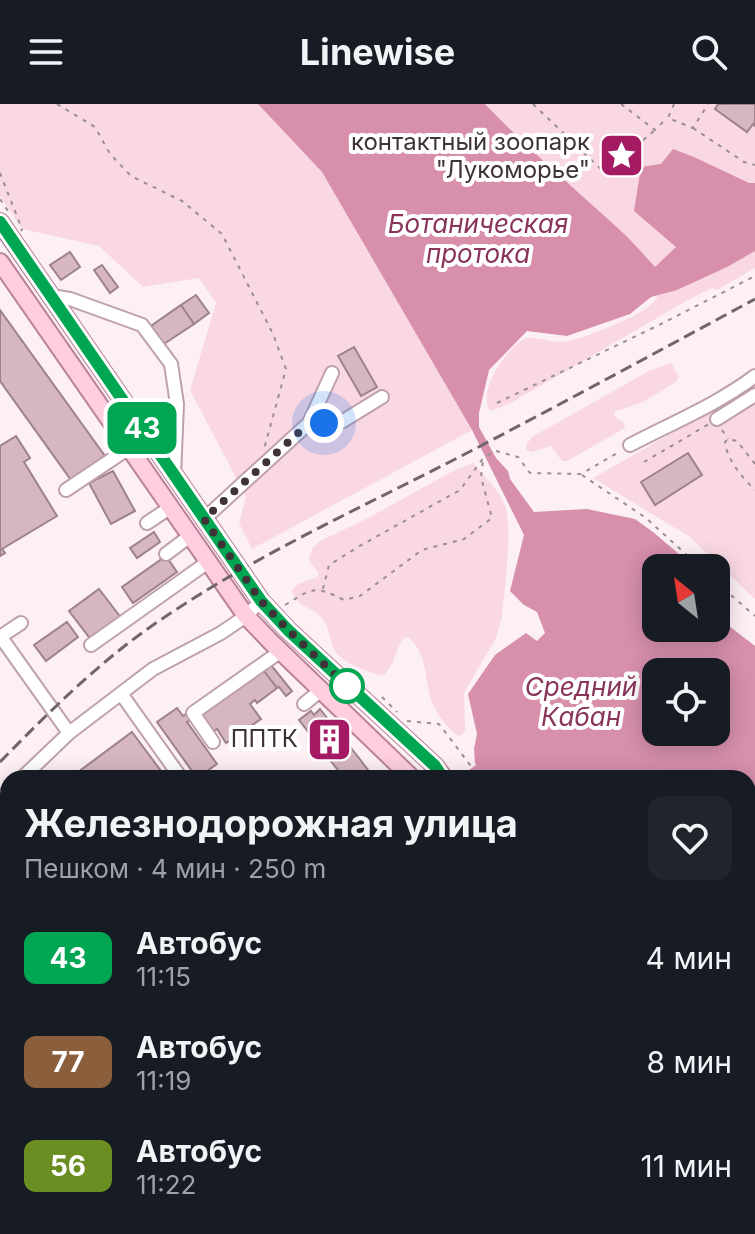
<!DOCTYPE html>
<html lang="ru">
<meta charset="utf-8">
<style>
body{margin:0;font-family:Inter,sans-serif;background:#20242c;color:#f1f3f6;height:100vh;display:flex;flex-direction:column;font-size:30px;white-space:nowrap}
*{box-sizing:border-box;margin:0}
p{font-size:26px;color:#9ea1a6}
.icon{flex:none;width:44px;height:44px;fill:none;stroke:currentColor;stroke-width:2;stroke-linecap:round;stroke-linejoin:round}
.map{position:relative;flex:1;overflow:hidden}
.panel{position:absolute;left:0px;top:666px;width:756px;height:464px;display:flex;flex-direction:column;background:#171b24;border-radius:24px 24px 0 0;box-shadow:0 4px 20px #0003}
.panel>*{flex:none}
.badge{padding:0 16px;border-radius:12px;font-size:28px;line-height:52px}
.needle{width:52px;rotate:330deg}
.tools{position:absolute;left:642px;top:450px;display:grid;gap:16px}
.tools a{display:grid;place-items:center;width:88px;height:88px;border-radius:16px;background:#171b24;box-shadow:0 4px 20px #0003;font-size:40px}
.you{position:absolute;width:40px;height:40px;margin:-20px;border:6px solid #fff;border-radius:50%;background:#1a73e8;box-shadow:0 0 0 12px #1a73e833}
.map>.badge{position:absolute;translate:-50% -50%;box-shadow:0 0 0 4px #fff}
.round{display:grid;place-items:center;flex:none;width:84px;height:84px;border-radius:16px;background:#20242c}
.headline{display:flex;align-items:center;justify-content:space-between;height:136px;padding:0 24px}
h1{font-size:38px;font-weight:700;line-height:60px}
ul{padding:0;list-style:none}
li{display:flex;align-items:center;gap:24px;height:104px;padding:0 24px}
li div{flex:1}
li b{display:block;font-size:30px}
li em{font-style:normal}
li .badge{min-width:88px;font-weight:700;text-align:center}
header{display:flex;justify-content:space-between;align-items:center;height:104px;padding:0 24px;background:#171b24;font-size:36px;font-weight:700}
.map>svg:first-child{display:block}
.green{fill:#f9d8e3}
.water{fill:#d78fab;fill-rule:evenodd}
.lines{fill:none;stroke-linecap:round;stroke-linejoin:round}
.canal{stroke:#d78fab;stroke-width:10}
.building{fill:#d5b6c1;stroke:#9e818b;stroke-width:2}
.minor-casing{stroke:#bfa1ac;stroke-width:16}
.major-casing{stroke:#ba8298;stroke-width:20}
.path{stroke:#9a8e93;stroke-width:2;stroke-dasharray:4 6;stroke-linecap:butt}
.minor{stroke:#fff;stroke-width:12}
.major{stroke:#fecee0;stroke-width:16}
.tram{stroke:#71656a;stroke-width:2}
.rail{stroke:#71656a;stroke-width:3;stroke-dasharray:12 6;stroke-linecap:butt}
.line-casing{stroke:#fff;stroke-width:18}
.line{stroke:#00a651;stroke-width:12}
.walk{stroke:#3f3338;stroke-width:8;stroke-dasharray:0 14.4}
.stop-dot{fill:#fff;stroke:#00a651;stroke-width:4}
.labels{text-anchor:middle;stroke-width:8;stroke-linejoin:round;paint-order:stroke}
.poi-label{font-size:24px;fill:#3f3338;stroke:#fff;text-anchor:end}
.water-label{font-size:26px;font-style:italic;fill:#89345b;stroke:#fff}
</style>
<header><svg class="icon" aria-label="menu" viewBox="0 0 24 24"><path d="M4 6h16M4 12h16M4 18h16"/></svg>Linewise<svg class="icon" aria-label="search" viewBox="0 0 24 24"><circle cx="10" cy="10" r="6"/><path d="M15 15l6 6"/></svg></header>
<div class="map">
<svg width="755" height="1130" viewBox="0 0 755 1130">
<rect width="100%" height="100%" fill="#fdf0f5"/>
<path class="green" d="M0 0H258L322 68 472 326 252 445 239 419 246 393 190 286 216 199 199 174 143 183 99 142 22 125 0 92Z
M485 0H755V164L717 186 712 184 688 196 509 300 491 307C475 290 507 242 525 235 533 231 551 239 562 238 581 236 639 213 653 199 657 195 659 188 662 183L655 164 623 129 582 94 513 30Z
M671 259 679 273 676 278 643 298 614 308 615 313 624 319 625 324 567 357H562L551 342 532 348 526 346V341L532 333 649 267Z
M755 282V495L690 433 593 374Z
M473 359C484 372 497 384 504 399 514 422 504 486 502 513L496 534 464 589 465 627 462 631 458 632C448 624 440 615 434 603 423 579 430 551 408 533L403 534C395 547 394 564 382 572 366 567 339 559 333 543 329 532 329 522 321 513 315 506 306 504 299 499 296 496 294 492 292 488 296 477 309 477 318 473L319 469 310 458 309 453 313 443 322 436 366 415 451 368Z"/>
<path class="water" d="M258 0H485C528 45 575 85 621 127 633 138 644 151 655 163L676 143 634 107 641 63 661 60 673 45 694 53 749 79H755V147L727 163 677 186 651 193 630 210 567 232 527 227 489 266 479 309V323L496 354 508 367 510 375 534 408 587 405 635 415 653 428 679 450 688 464H656V524H716V512L755 542V1021L748 1014V674H485L475 659 474 645 477 630 468 590 495 551 526 529 537 537 545 529 537 508 524 501 510 487 524 431 472 326 322 68ZM656 568H716V628H656Z"/>
<g class="lines">
<path class="canal" d="M467 674 479 665"/>
</g>
<path class="building" d="M718 0H755V22L753 20 747 28 715 5Z
M70 148 80 163 61 176 50 161Z
M102 161 118 183 110 189 94 166Z
M196 191 209 209 194 220 181 201Z
M181 201 194 220 161 242 148 224Z
M0 206 105 352 71 376 0 277Z
M354 243 377 283 361 292 338 252Z
M16 332 30 354 24 358 57 412 2 445 5 449 0 452V342Z
M688 349 702 371 655 401 641 378Z
M113 367 135 407 111 420 89 379Z
M154 428 160 438 137 454 130 444Z
M166 452 177 468 133 499 122 483Z
M99 485 122 515 92 537 69 507Z
M67 518 78 533 46 557 34 541Z
M271 561 292 587 286 592 279 583 277 584 264 567Z
M264 567 277 584 257 599 255 596 250 600 261 615 226 639 217 625 211 629 199 613Z
M177 604 183 612 189 608 194 614 187 618 217 660 197 674 157 618Z
M320 605 359 654 374 674H344L299 616 311 607 314 611Z
M132 628 164 671 160 674H70Z
M0 796 8 806V903L0 892Z
M0 1046 8 1051V1122H11L7 1129 0 1124Z
M448 1122H473L479 1130H454Z
M690 1122H704L711 1130H682Z"/>
<g class="lines">
<defs>
<path id="minor" d="M51 192 70 195 142 221 171 260 177 300 174 372
M717 315 755 291
M306 322 343 317 382 293
M630 341C672 319 718 300 755 272
M66 386 129 344
M204 415 309 319 332 269
M147 419 171 403
M166 450 190 432
M0 532 69 629
M0 533 21 519
M91 541 208 458
M122 591 181 674
M304 600 321 586
M213 638 193 609 281 547
M22 674 69 629 153 565 221 529 246 512 261 497
M0 695 8 687
M0 989 8 1000
M99 1122 104 1130
M668 1126 673 1122
M35 1130 41 1122
M387 1130 397 1122"/>
<path id="major" d="M0 118 261 497 288 526 435 662 444 674
M0 158 246 512 271 538 412 674
M748 1095 755 1103
M743 1122 750 1130"/>
</defs>
<use href="#minor" class="minor-casing"/>
<use href="#major" class="major-casing"/>
<path class="path" d="M57 0 95 23 110 50 131 72 182 97 222 130 273 230 286 265 264 345
M533 0 605 69 655 26
M621 0 655 26 666 15
M674 0 668 14 693 24 708 0
M693 24 744 58 755 61
M0 69 22 125 21 127
M0 95 8 107
M497 299 659 221 755 172
M722 326 728 335
M644 358 709 320
M755 360 737 337 728 335 725 338C727 356 742 373 755 386
M582 371 646 414 701 464
M716 478 755 512
M323 485 329 461 358 443 460 386 484 353 496 347 518 353 530 369 581 370 619 348
M285 501C313 484 314 481 344 496L360 492 422 446 464 435 492 414 481 373 483 356
M382 593 397 608
M407 617 439 620 480 674
M748 1029 755 1035
M714 1122 721 1130"/>
<use href="#minor" class="minor"/>
<use href="#major" class="major"/>
<path class="tram" d="M0 133 256 502 430 667 435 674
M748 1107 755 1115"/>
<path class="rail" d="M0 658C48 609 97 560 153 521 251 453 361 404 467 349 563 299 659 247 755 195
M204 1122 227 1130"/>
</g>
<g class="lines">
<defs>
<path id="line" d="M0 118 261 497 288 526 435 662 443 674"/>
</defs>
<use href="#line" class="line-casing"/>
<use href="#line" class="line"/>
<path class="walk" d="M324 319 306 322 204 415 261 497 288 526 347 582"/>
</g>
<defs>
<symbol id="sight-square" viewBox="-11 -11 22 22"><rect x="-9" y="-9" width="18" height="18" rx="4" fill="#a41b64" stroke="#fff"/><path d="M0-6L1.8-2.2L6-1.7L2.9 1.2L3.7 5.4L0 3.3L-3.7 5.4L-2.9 1.2L-6-1.7L-1.8-2.2Z" fill="#fff"/></symbol>
<symbol id="building-square" viewBox="-11 -11 22 22"><rect x="-9" y="-9" width="18" height="18" rx="4" fill="#a41b64" stroke="#fff"/><path d="M-4-6H4V6H1V3H-1V6H-4ZM-2.5-4.3h1.7v1.8h-1.7ZM.8-4.3h1.7v1.8H.8ZM-2.5-1h1.7V.8h-1.7ZM.8-1h1.7V.8H.8Z" fill="#fff"/></symbol>
</defs>
<g fill-rule="evenodd">
<use href="#sight-square" x="596" y="26" width="51" height="51"/>
<use href="#building-square" x="304" y="610" width="51" height="51"/>
</g>
<circle class="stop-dot" cx="347" cy="582" r="16"/>
<g class="labels">
<g class="poi-label">
<text x="590" y="46">контактный зоопарк<tspan x="590" dy="28">"Лукоморье"</tspan></text>
<text x="298" y="643">ППТК</text>
</g>
<g class="water-label">
<text x="478" y="129">Ботаническая<tspan x="478" dy="30">протока</tspan></text>
<text x="581" y="592">Средний<tspan x="581" dy="30">Кабан</tspan></text>
</g>
</g>
</svg>
<div class="tools">
<a><svg class="needle" viewBox="-14 -14 28 28"><path d="M0-13l5 13h-10z" fill="#e53935"/><path d="M0 13l5-13h-10z" fill="#9ea1a6"/></svg></a>
<a><svg class="icon" aria-label="locate" viewBox="0 0 24 24"><circle cx="12" cy="12" r="6"/><path d="M12 2v4M12 18v4M2 12h4M18 12h4"/></svg></a>
</div>
<div class="you" style="left:324px;top:319px"></div>
<b class="badge" style="left:142px;top:324px;background:#00a651;color:#fff">43</b>
<section class="panel">
<div class="headline"><div><h1>Железнодорожная улица</h1><p>Пешком · 4 мин · 250 m</p></div><a class="round"><svg class="icon" aria-label="heart" viewBox="0 0 24 24"><path d="M12 20l-8-8c-3-5 5-10 8-4 3-6 11-1 8 4z"/></svg></a></div>
<ul>
<li><span class="badge" style="background:#00a651;color:#fff">43</span><div><b>Автобус</b><p>11:15</p></div><em>4 мин</em></li>
<li><span class="badge" style="background:#8b5e3c;color:#fff">77</span><div><b>Автобус</b><p>11:19</p></div><em>8 мин</em></li>
<li><span class="badge" style="background:#6b8e23;color:#fff">56</span><div><b>Автобус</b><p>11:22</p></div><em>11 мин</em></li>
</ul>
</section>
</div>
